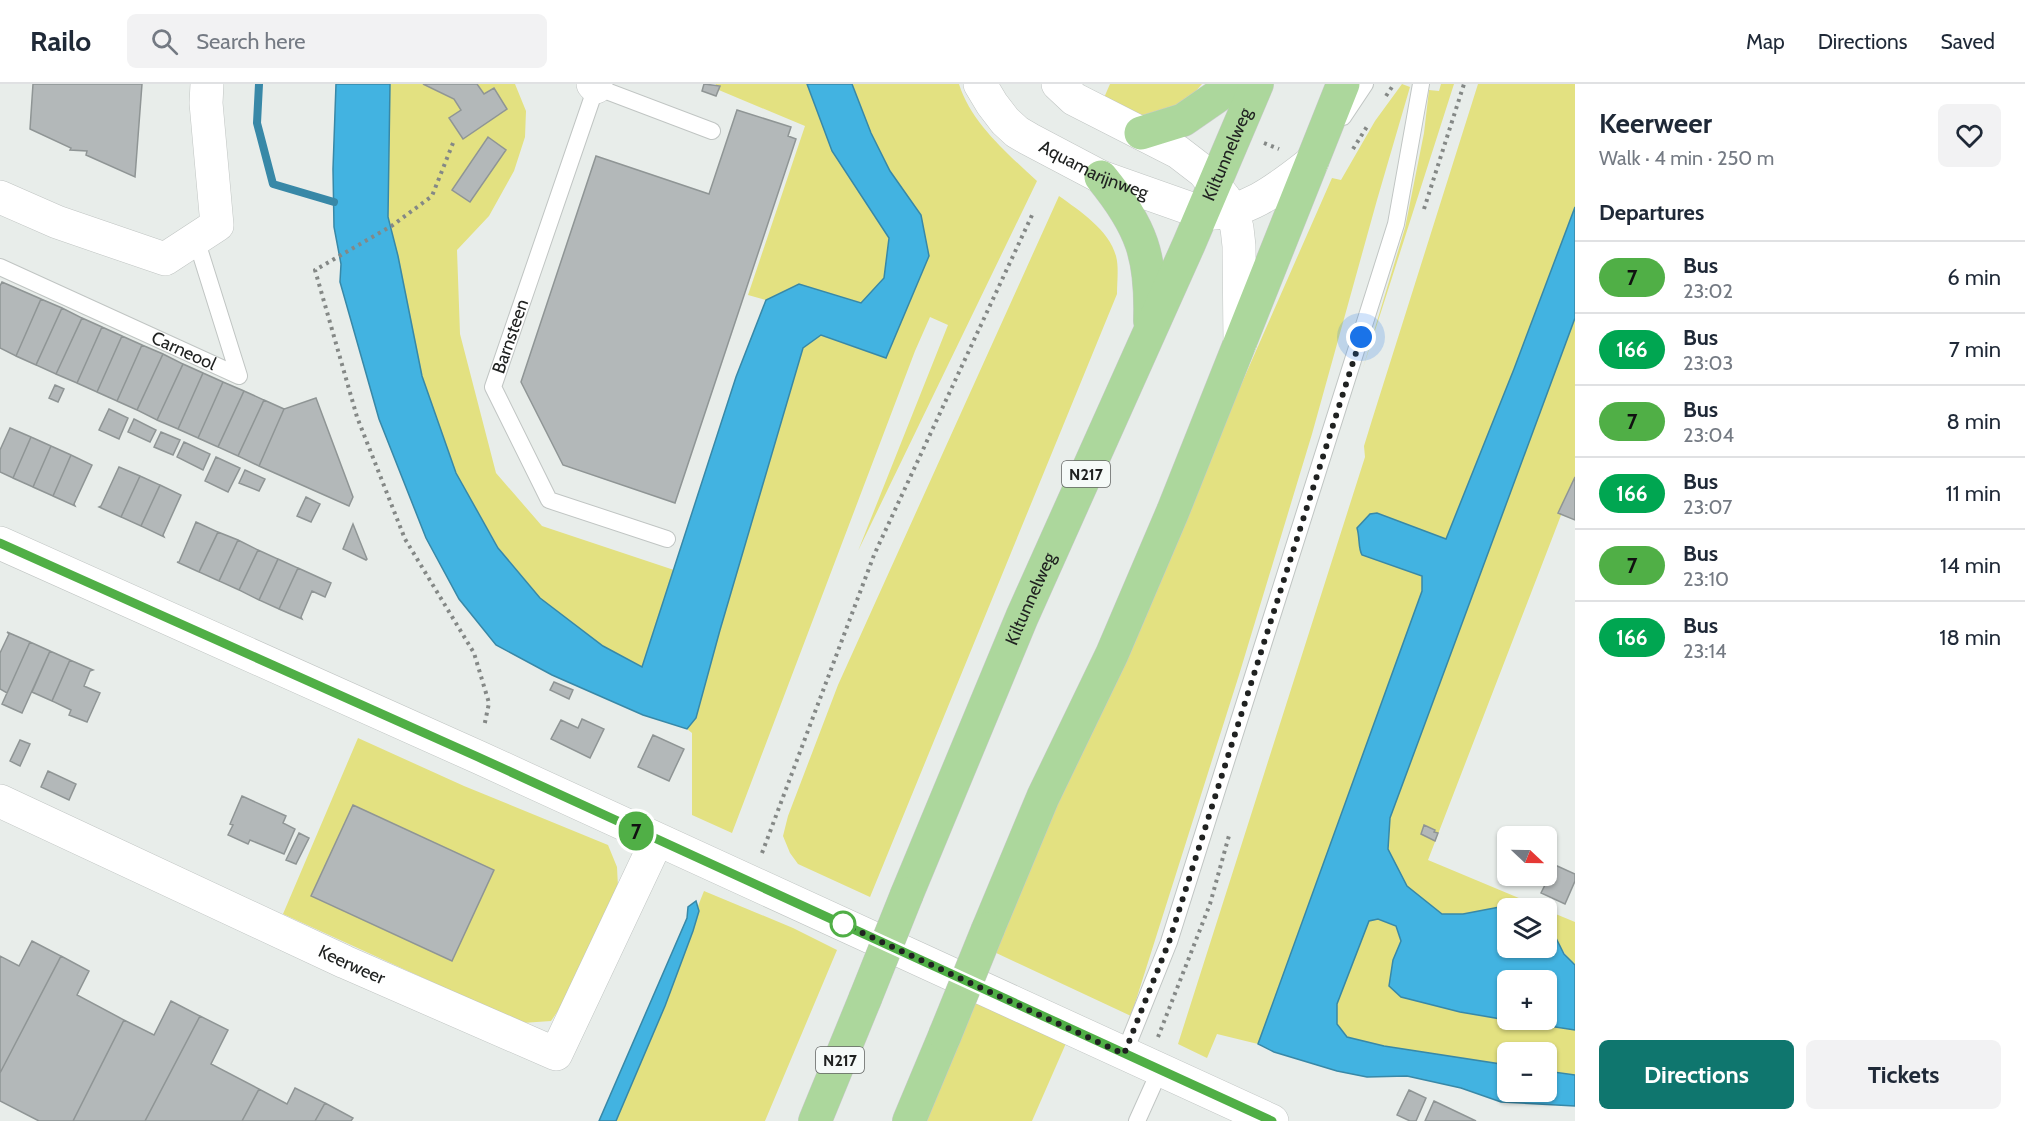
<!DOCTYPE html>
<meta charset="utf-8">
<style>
body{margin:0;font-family:Cabin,sans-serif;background:#f2f2f3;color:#1f2937;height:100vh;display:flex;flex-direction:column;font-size:22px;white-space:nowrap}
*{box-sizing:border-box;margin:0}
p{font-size:20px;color:#747a83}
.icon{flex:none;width:33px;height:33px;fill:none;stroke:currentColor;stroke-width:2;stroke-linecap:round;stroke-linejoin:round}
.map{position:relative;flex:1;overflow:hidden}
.side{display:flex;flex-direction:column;background:#fff;width:450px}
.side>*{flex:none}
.badge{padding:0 12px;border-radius:20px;font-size:21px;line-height:39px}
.needle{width:39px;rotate:112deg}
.controls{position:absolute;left:1497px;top:742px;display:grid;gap:12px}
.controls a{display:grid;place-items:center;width:60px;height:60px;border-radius:9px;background:#fff;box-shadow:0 2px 4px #0004;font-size:30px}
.you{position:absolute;width:30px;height:30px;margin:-15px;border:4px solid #fff;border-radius:50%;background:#1a73e8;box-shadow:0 0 0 9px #1a73e833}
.map>.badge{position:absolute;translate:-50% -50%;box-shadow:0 0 0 3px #fff}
h2{padding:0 24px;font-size:22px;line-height:54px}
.round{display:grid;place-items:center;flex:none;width:63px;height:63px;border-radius:9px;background:#f2f2f3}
.summary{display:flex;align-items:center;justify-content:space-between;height:102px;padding:0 24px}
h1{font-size:28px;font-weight:700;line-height:45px}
.action{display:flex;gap:12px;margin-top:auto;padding:12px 24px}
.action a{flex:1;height:69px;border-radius:9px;background:#0f766e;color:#fff;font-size:24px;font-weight:700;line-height:69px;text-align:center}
.action a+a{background:#f2f2f3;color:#1f2937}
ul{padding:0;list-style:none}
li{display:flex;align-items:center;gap:18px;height:72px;padding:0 24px;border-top:2px solid #e0e1e3}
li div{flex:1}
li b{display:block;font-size:22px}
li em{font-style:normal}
li .badge{min-width:66px;font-weight:700;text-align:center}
header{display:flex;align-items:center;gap:36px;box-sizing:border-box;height:84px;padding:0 30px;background:#fff;border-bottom:2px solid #e0e1e3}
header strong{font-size:28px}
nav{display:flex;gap:33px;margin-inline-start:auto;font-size:21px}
.search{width:420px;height:54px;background:#f2f2f3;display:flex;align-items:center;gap:15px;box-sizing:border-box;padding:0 21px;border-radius:9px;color:#747a83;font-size:22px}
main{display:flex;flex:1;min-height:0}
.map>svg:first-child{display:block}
.green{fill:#e3e181}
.water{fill:#42b3e1;stroke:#3888a7;stroke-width:1.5}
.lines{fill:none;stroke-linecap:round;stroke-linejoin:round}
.stream{stroke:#3888a7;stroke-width:8}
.building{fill:#b3b8b9;stroke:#8f9595;stroke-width:1.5}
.lane-casing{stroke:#c0c5c3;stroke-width:18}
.street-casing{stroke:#c0c5c3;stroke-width:34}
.secondary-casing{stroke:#c0c5c3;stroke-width:34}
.primary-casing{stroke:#c9caca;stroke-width:34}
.path{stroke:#848886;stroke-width:4;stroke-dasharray:3 4.5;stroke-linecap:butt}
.lane{stroke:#fff;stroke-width:16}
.street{stroke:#fff;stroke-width:33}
.secondary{stroke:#fff;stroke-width:33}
.primary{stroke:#acd79c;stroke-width:33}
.primary-bridge-casing{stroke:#c9caca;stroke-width:34;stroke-linecap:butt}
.primary-bridge{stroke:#acd79c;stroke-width:33}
.line-casing{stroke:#fff;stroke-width:14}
.line{stroke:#50af46;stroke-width:9}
.walk{stroke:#202221;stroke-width:6;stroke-dasharray:0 10.8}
.stop-dot{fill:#fff;stroke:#50af46;stroke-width:3}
.labels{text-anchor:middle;stroke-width:6;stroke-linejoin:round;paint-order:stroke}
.shield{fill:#f5faf8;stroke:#606362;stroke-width:1.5}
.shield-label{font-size:16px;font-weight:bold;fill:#202221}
.street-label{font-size:18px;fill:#202221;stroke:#f5faf8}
</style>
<header>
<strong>Railo</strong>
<div class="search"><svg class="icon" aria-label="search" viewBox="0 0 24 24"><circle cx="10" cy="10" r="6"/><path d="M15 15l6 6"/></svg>Search here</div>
<nav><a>Map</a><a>Directions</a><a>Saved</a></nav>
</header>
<main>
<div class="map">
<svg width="1575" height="1037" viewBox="0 0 1575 1037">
<rect width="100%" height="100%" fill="#e8edea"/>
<path class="green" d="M390 0H515L526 27 525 53 514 87 489 132 457 166 460 250 496 389 542 442 674 486 642 583 603 562 540 514 498 463 456 389 422 292 398 172 388 133Z
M716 0H807L832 67 889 154 884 194 861 219 799 200 766 216 748 211 805 42 714 4Z
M852 0H959C971 39 1008 70 1037 97L858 467 948 241 930 233 915 267 732 749 692 731V649L687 645 696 634 720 546 803 264 821 251 886 274 892 257 921 131 890 88 871 49Z
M1110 0H1202L1181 24 1138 33 1103 16Z
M1402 0 1410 3 1377 116 1312 350 1239 591 1131 932 992 867 1332 94 1341 96 1375 37Z
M1441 0H1454L1363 284 1405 144 1424 49 1429 6 1439 7Z
M1478 0H1575V123L1514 285 1446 455 1377 429 1360 456 1359 465 1422 492V507L1258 960 1217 950 1207 974 1178 960 1365 373 1364 362 1372 336Z
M1059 112C1080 127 1109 146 1116 172 1119 183 1117 198 1117 210L870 813 798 780 790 769 783 752 788 732 838 601Z
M1575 234V395L1428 776 1545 825H1521L1510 821 1463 830H1442L1407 803 1388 765 1390 734Z
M358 654 464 702 608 761 617 783 618 803 564 918 551 937 522 939 283 830Z
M704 807 793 844 837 866 765 1037H616L665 922 693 847 699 827 698 822Z
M1546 826 1575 838V881C1561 867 1547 845 1546 826Z
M1378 835 1396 842 1401 858 1393 876 1401 913 1460 928 1575 946V991L1547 987 1546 969H1508L1507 981 1384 962 1347 953 1337 940V920L1369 837Z
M970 917 1067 957 1032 1037H918Z"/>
<path class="water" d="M336 0H390L388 133 398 172 422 292 456 389 498 464 540 514 603 562 642 583 736 293 766 216 799 200 861 219 884 194 889 154 832 67 807 0H852L871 49 890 87 921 131 929 172 886 274 821 251 803 264 720 546 696 634 687 645 643 631 552 591 496 561 459 515 426 454 379 335 340 198 341 180 334 143 333 85Z
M1575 123V234L1390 734 1388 765 1407 802 1442 830H1463L1510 821 1521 825H1508V864H1546L1547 836 1564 870 1575 881V946L1509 936H1546V897H1508L1507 936 1460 928 1401 913 1389 902 1393 876 1401 857 1396 842 1378 835 1369 837 1337 920V940L1347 953 1384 962 1507 981 1508 1008H1546L1547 987 1575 991V1022L1501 1018 1461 1004 1407 992 1367 993 1337 987 1274 968 1258 960 1422 507V492L1362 471C1358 464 1360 454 1357 444L1370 430 1377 429 1446 455 1514 285Z
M696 817 699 827 693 847 665 922 616 1037H599L687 834 688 823Z"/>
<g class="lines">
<path class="stream" d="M259 0 257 39 273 100 334 118"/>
</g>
<path class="building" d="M33 0H142L135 93 86 71 87 67 70 66 71 64 30 45Z
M423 0H477L484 10 494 4 507 25 463 55 449 34 461 26 454 15Z
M704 0 720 2 716 12 702 7Z
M737 26 791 43 788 52 796 55 675 419 563 381 521 298 596 72 709 110Z
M488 53 506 66 470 118 452 106Z
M2 198 41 215 16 272 0 264V202Z
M41 215 62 224 36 281 16 272Z
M62 224 82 234 56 290 36 281Z
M82 234 102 243 77 299 56 290Z
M102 243 122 252 97 308 77 299Z
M122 252 142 261 117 317 97 308Z
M142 261 163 270 137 326 117 317Z
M163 270 183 280 157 336 137 326Z
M183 280 203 289 178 345 157 336Z
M203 289 223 298 198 354 178 345Z
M223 298 244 307 218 363 198 354Z
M55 301 64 305 58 318 49 314Z
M244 307 264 316 238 372 218 363Z
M316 314 353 413 349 422 259 382 284 325Z
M264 316 284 325 259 382 238 372Z
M109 325 128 334 119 355 99 346Z
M134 335 156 346 150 358 128 348Z
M10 344 31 353 13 394 0 388V366Z
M161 348 180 356 173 371 154 363Z
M31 353 51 362 33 403 13 394Z
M184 358 210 370 203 386 177 373Z
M51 362 71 371 53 412 33 403Z
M71 371 92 381 74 420 75 422 53 412Z
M216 373 240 384 228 408 205 397Z
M119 383 140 392 121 433 99 423 101 422Z
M245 386 265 395 259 407 239 399Z
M140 392 160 401 141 442 121 433Z
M1575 393V436L1558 429Z
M160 401 181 411 163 451 164 453 141 442Z
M306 413 320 420 311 438 297 432Z
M196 438 218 448 199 488 177 478H179Z
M353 440 367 475 366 476 343 465Z
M218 448 238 456 219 497 199 488Z
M238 456 258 466 239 506 219 497Z
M258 466 278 475 259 516 239 506Z
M278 475 298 484 279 525 259 516Z
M298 484 331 499 325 513 312 507 301 533 302 535 279 525Z
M7 548 30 558 7 609 0 605V569L9 550Z
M30 558 50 567 22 629 2 620Z
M50 567 70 576 52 617 32 608Z
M70 576 93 586 90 587 84 602 100 609 87 638 69 631 71 626 52 617Z
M554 598 573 606 569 615 550 606Z
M582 635 604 645 590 674 551 655 561 636 578 644Z
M653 651 684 665 669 697 638 683Z
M20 656 30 660 20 682 10 677Z
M48 687 76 700 69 716 41 703Z
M242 712 286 732 283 739 295 745 284 770 250 756 248 760 228 751 233 741 230 740Z
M353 721 494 786 452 877 311 812Z
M1424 741 1435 746 1434 748 1438 749 1435 757 1421 750Z
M299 749 309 754 296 780 286 776Z
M1555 781 1575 790V797L1565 820 1541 809Z
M32 857 61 872 0 989V872L19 882Z
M61 872 89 887 77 911 124 936 73 1037H39L0 1017V989Z
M171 917 200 932 145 1037H73L124 936 154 951Z
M200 932 228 946 211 980 259 1005 242 1037H145Z
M295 1004 325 1019 315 1037H242L259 1005 287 1020Z
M1409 1006 1426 1014 1416 1037H1410L1397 1031Z
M1434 1017 1476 1037H1425Z
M325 1019 353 1034 351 1037H315Z"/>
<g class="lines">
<defs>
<g id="lane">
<path d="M1343 33 1365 0"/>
<path id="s1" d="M0 183 239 292 196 155"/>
<path id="s2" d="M667 455 549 416 493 303 596 3 712 47"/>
<path d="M1124 970 1169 858 1396 140 1421 0"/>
<path d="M1137 1037 1160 986"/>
</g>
<g id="street">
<path d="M593 0 596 3"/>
<path d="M0 113 57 138 165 175 217 141 206 19 207 0"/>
<path d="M0 459 478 673 1272 1037"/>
<path id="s3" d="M0 717 345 878 556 970 657 756"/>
</g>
<g id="secondary">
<path id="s4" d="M980 0 992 20 1005 37 1017 48 1029 55 1101 93 1203 129C1245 132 1280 103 1312 78"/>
<path d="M1058 0 1074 15 1178 68 1204 88 1225 115 1232 127 1237 144 1239 162 1240 259"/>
</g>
<g id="primary">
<path d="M1141 49 1183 36 1235 0"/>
<path d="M1101 93C1142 143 1152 173 1150 237"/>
<path id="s5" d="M907 810 1022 533 1189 160 1257 0"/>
<path d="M988 845 1043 713 1112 570 1173 427 1343 0"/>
<path d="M815 1037 865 915"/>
<path d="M909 1037 945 951"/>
</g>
</defs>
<use href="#lane" class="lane-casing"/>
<use href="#street" class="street-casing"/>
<use href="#secondary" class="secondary-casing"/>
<use href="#primary" class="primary-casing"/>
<path class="path" d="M1386 12 1394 0
M453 59 432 112 393 141 315 186 357 333 405 455 474 569 489 619 484 643
M1264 59 1279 65
M1353 65 1368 41
M1424 125 1464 0
M762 769 874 471 1033 129
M1158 953 1210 820 1230 748"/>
<use href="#lane" class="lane"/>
<use href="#street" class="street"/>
<use href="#secondary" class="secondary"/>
<use href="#primary" class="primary"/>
<defs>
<path id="primary-bridge" d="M865 915 907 810
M945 951 988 845"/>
</defs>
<use href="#primary-bridge" class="primary-bridge-casing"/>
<use href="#primary-bridge" class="primary-bridge"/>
</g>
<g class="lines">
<defs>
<path id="line" d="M0 459 478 673 1272 1037"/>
</defs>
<use href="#line" class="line-casing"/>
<use href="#line" class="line"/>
<path class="walk" d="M843 840 1124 970 1169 858 1361 253"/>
</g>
<circle class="stop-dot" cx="843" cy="840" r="12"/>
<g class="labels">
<g class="shield">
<rect x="1062" y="377" width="48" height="26" rx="4.5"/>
<rect x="816" y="963" width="48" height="26" rx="4.5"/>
</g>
<g class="shield-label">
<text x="1086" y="396">N217</text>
<text x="840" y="982">N217</text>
</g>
<g class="street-label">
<text dy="6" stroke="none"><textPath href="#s5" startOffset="806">Kiltunnelweg</textPath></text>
<text dy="6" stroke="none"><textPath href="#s4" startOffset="147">Aquamarijnweg</textPath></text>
<text dy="6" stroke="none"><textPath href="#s2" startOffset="304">Barnsteen</textPath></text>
<text dy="6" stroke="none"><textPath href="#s1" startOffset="202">Carneool</textPath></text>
<text dy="6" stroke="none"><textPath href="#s5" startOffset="320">Kiltunnelweg</textPath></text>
<text dy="6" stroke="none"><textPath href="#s3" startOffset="388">Keerweer</textPath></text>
</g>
</g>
</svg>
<div class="controls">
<a><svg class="needle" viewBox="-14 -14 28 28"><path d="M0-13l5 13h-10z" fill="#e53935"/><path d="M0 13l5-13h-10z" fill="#747a83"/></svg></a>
<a><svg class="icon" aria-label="layers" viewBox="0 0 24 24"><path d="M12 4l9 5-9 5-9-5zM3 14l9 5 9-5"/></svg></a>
<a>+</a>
<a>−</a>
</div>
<div class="you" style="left:1361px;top:253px"></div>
<b class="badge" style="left:636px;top:747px;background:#50af46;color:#111">7</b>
</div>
<section class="side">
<div class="summary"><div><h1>Keerweer</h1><p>Walk · 4 min · 250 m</p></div><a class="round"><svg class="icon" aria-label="heart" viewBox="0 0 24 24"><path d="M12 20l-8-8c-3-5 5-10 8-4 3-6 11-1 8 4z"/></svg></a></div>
<h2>Departures</h2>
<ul>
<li><span class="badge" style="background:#50af46;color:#111">7</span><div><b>Bus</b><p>23:02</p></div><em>6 min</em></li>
<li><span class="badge" style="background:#00a651;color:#fff">166</span><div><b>Bus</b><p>23:03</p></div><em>7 min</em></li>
<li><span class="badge" style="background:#50af46;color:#111">7</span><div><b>Bus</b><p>23:04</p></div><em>8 min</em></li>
<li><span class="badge" style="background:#00a651;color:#fff">166</span><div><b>Bus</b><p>23:07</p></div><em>11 min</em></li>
<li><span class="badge" style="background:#50af46;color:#111">7</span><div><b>Bus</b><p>23:10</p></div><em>14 min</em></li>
<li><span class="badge" style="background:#00a651;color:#fff">166</span><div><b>Bus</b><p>23:14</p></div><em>18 min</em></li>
</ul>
<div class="action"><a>Directions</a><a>Tickets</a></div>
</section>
</main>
